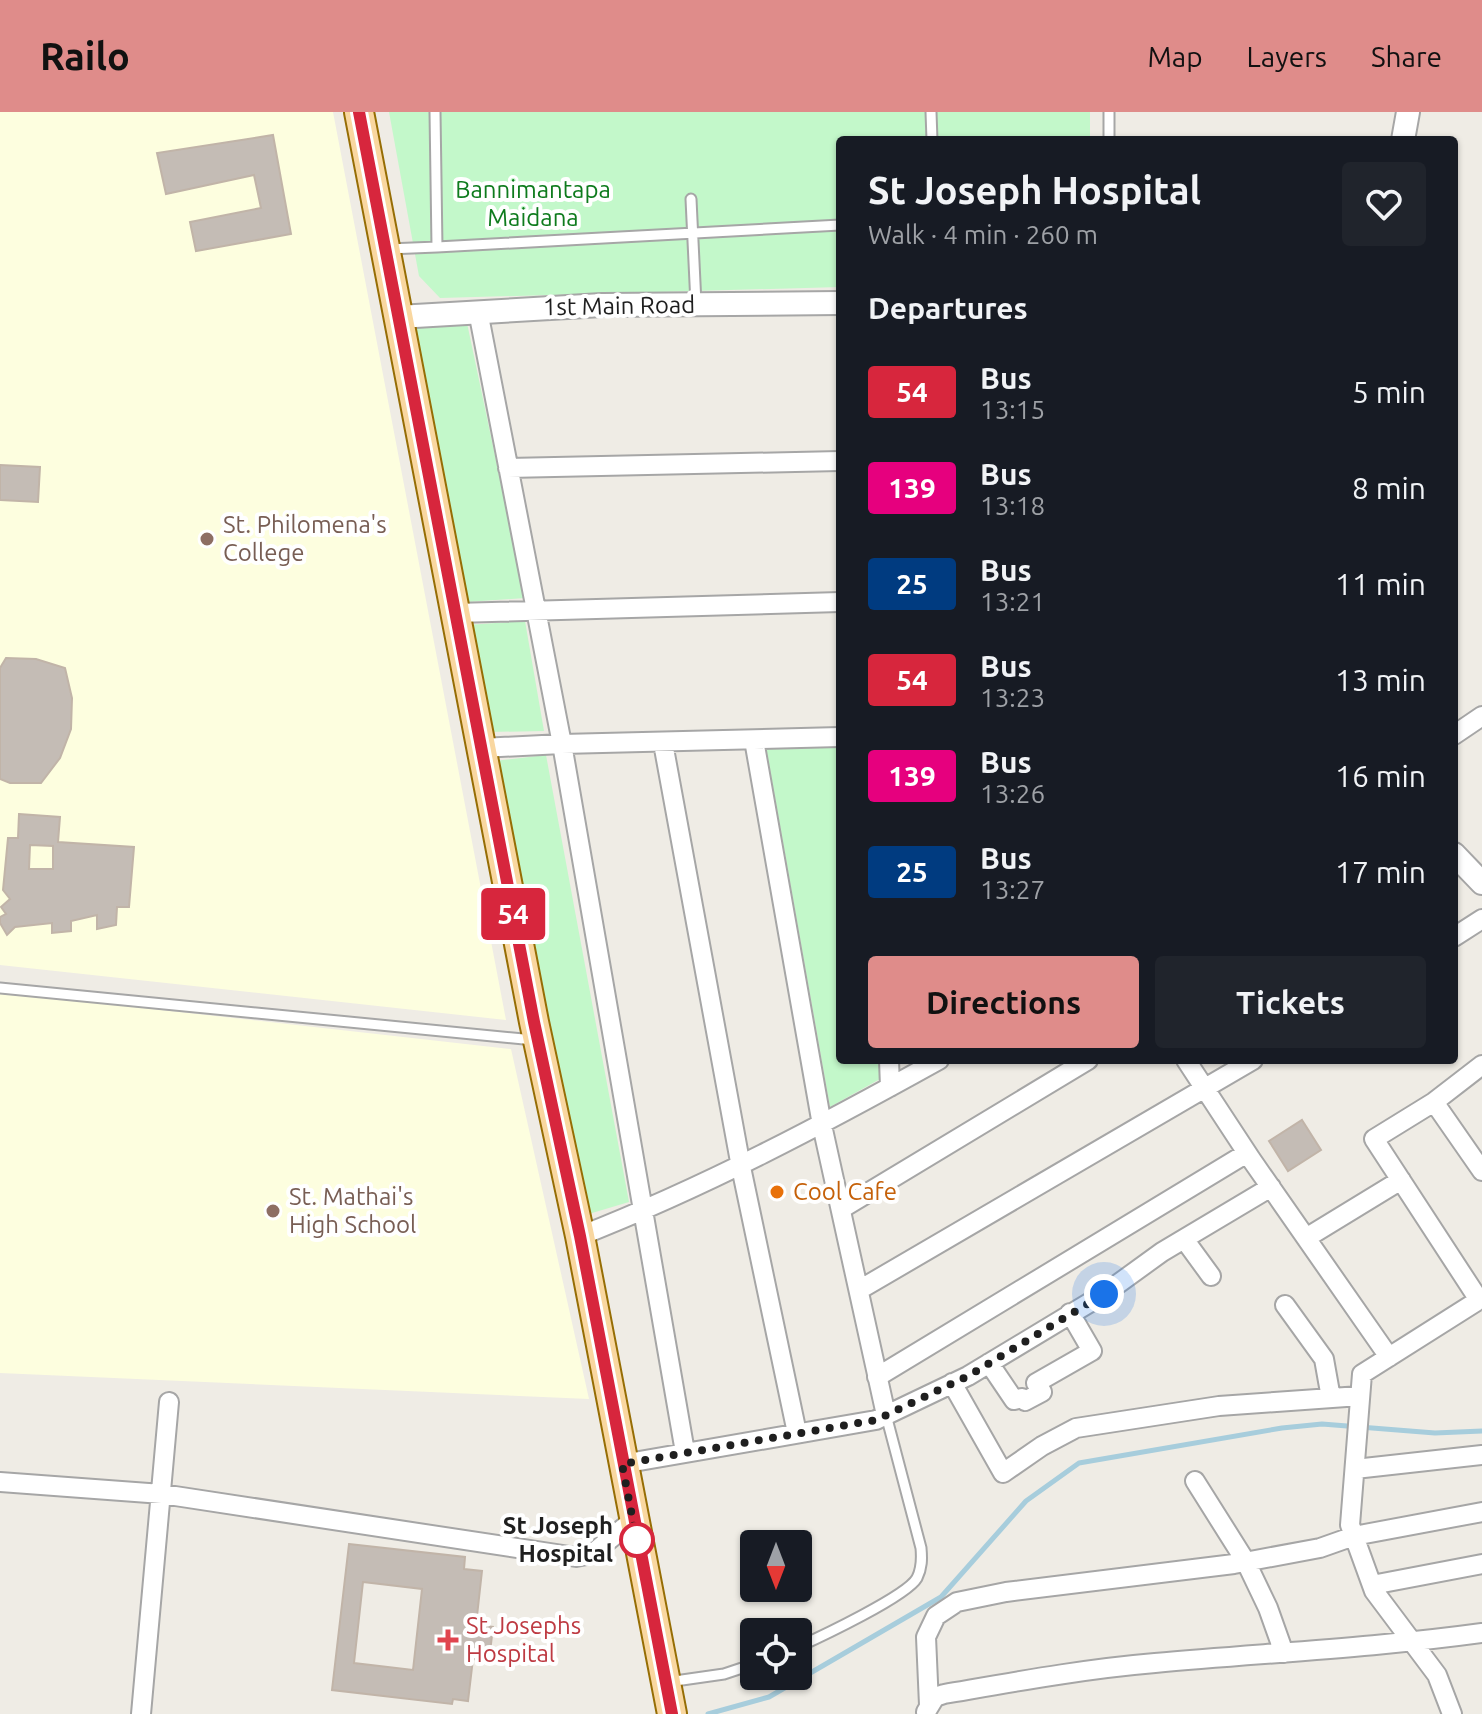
<!DOCTYPE html>
<meta charset="utf-8">
<style>
body{margin:0;font-family:Ubuntu,sans-serif;background:#20242c;color:#f1f3f6;height:100vh;display:flex;flex-direction:column;font-size:30px;white-space:nowrap}
*{box-sizing:border-box;margin:0}
p{font-size:26px;color:#9ea1a6}
.icon{flex:none;width:44px;height:44px;fill:none;stroke:currentColor;stroke-width:2;stroke-linecap:round;stroke-linejoin:round}
.map{position:relative;flex:1;overflow:hidden}
.drawer{position:absolute;left:836px;top:24px;width:622px;height:928px;display:flex;flex-direction:column;background:#171b24;border-radius:8px;box-shadow:0 2px 6px #0004}
.drawer>*{flex:none}
.badge{padding:0 16px;border-radius:6px;font-size:28px;line-height:52px}
.needle{width:52px;rotate:180deg}
.fabs{position:absolute;left:740px;top:1418px;display:grid;gap:16px}
.fabs a{display:grid;place-items:center;width:72px;height:72px;border-radius:8px;background:#171b24;box-shadow:0 2px 6px #0004;font-size:40px}
.you{position:absolute;width:40px;height:40px;margin:-20px;border:6px solid #fff;border-radius:50%;background:#1a73e8;box-shadow:0 0 0 12px #1a73e833}
.map>.badge{position:absolute;translate:-50% -50%;box-shadow:0 0 0 4px #fff}
h2{padding:0 32px;font-size:30px;line-height:72px}
.round{display:grid;place-items:center;flex:none;width:84px;height:84px;border-radius:8px;background:#20242c}
.summary{display:flex;align-items:center;justify-content:space-between;height:136px;padding:0 32px}
h1{font-size:38px;font-weight:700;line-height:60px}
.primary-button{display:flex;gap:16px;margin-top:auto;padding:16px 32px}
.primary-button a{flex:1;height:92px;border-radius:8px;background:#df8c8a;color:#111;font-size:32px;font-weight:700;line-height:92px;text-align:center}
.primary-button a+a{background:#20242c;color:#f1f3f6}
ul{padding:0;list-style:none}
li{display:flex;align-items:center;gap:24px;height:96px;padding:0 32px}
li div{flex:1}
li b{display:block;font-size:30px}
li em{font-style:normal}
li .badge{min-width:88px;font-weight:700;text-align:center}
header{display:flex;align-items:center;gap:48px;box-sizing:border-box;height:112px;padding:0 40px;background:#df8c8a;color:#111}
header strong{font-size:38px}
nav{display:flex;gap:44px;margin-inline-start:auto;font-size:28px}
.map>svg:first-child{display:block}
.education{fill:#fdfedf}
.park{fill:#c3f8ca}
.lines{fill:none;stroke-linecap:round;stroke-linejoin:round}
.stream{stroke:#a7cddc;stroke-width:5}
.building{fill:#c4bcb5;stroke:#c1b4a8;stroke-width:2;fill-rule:evenodd}
.service-casing{stroke:#a6a6a6;stroke-width:13}
.minor-casing{stroke:#a6a6a6;stroke-width:22}
.tertiary-casing{stroke:#a6a6a6;stroke-width:26}
.primary-casing{stroke:#966d04;stroke-width:32}
.service{stroke:#fff;stroke-width:9}
.minor{stroke:#fff;stroke-width:18}
.tertiary{stroke:#fff;stroke-width:22}
.primary{stroke:#f9d7a0;stroke-width:28}
.line-casing{stroke:#fff;stroke-width:18}
.line{stroke:#d7263d;stroke-width:12}
.walk{stroke:#1f1f1f;stroke-width:8;stroke-dasharray:0 14.4}
.education-dot{fill:#8d6e63;stroke:#fff;stroke-width:3}
.food-dot{fill:#e8710a;stroke:#fff;stroke-width:3}
.stop-dot{fill:#fff;stroke:#d7263d;stroke-width:4}
.health-dot{fill:#e0444e;stroke:#fff;stroke-width:3}
.labels{text-anchor:middle;stroke-width:8;stroke-linejoin:round;paint-order:stroke}
.park-label{font-size:24px;fill:#0e7b1d;stroke:#fff}
.street-label{font-size:24px;fill:#1f1f1f;stroke:#fff}
.education-label{font-size:24px;fill:#785e54;stroke:#fff;text-anchor:start}
.food-label{font-size:24px;fill:#c56008;stroke:#fff;text-anchor:start}
.stop-label{font-size:24px;font-weight:bold;fill:#1f1f1f;stroke:#fff;text-anchor:end}
.health-label{font-size:24px;fill:#be3a42;stroke:#fff;text-anchor:start}
</style>
<header>
<strong>Railo</strong>
<nav><a>Map</a><a>Layers</a><a>Share</a></nav>
</header>
<div class="map">
<svg width="1482" height="1602" viewBox="0 0 1482 1602">
<rect width="100%" height="100%" fill="#efece5"/>
<path class="education" d="M0 0H333L506 908 0 853Z
M0 880 511 937 589 1287 0 1261Z"/>
<path class="park" d="M389 0H1090V28H840V175L440 186 419 164Z
M467 211 525 486 467 490 412 215Z
M525 509 544 619 489 620 467 513Z
M840 634V948H879L880 967 830 995 766 635Z
M546 643 629 1090 582 1104 494 649Z"/>
<g class="lines">
<path class="stream" d="M708 1602 769 1585 941 1485 1026 1389 1079 1351 1282 1316 1322 1312 1435 1321 1482 1319"/>
</g>
<path class="building" d="M273 23 291 122 196 139 190 110 261 96 254 63 166 82 157 41Z
M0 353 40 355 38 390 0 388Z
M6 546 36 547 65 556 72 586 71 617 60 646 41 671H10L0 667V556Z
M19 702 60 705 58 730 134 735 129 795H117L116 813 97 817V803L71 809V819L52 821V811L15 815 7 823 0 811V805L6 802 1 795 10 787 3 778 8 726H18ZM30 733 53 734V757H29Z
M1302 1008 1321 1038 1288 1059 1269 1029Z
M349 1432 465 1445 464 1457 482 1459 476 1513 493 1515 489 1549 473 1547 468 1589 453 1587 452 1592 332 1578ZM363 1470 422 1477 413 1558 354 1551Z"/>
<g class="lines">
<defs>
<path id="service" d="M435 0 437 135 840 113
M931 0 932 28
M1109 0V28
M691 87 696 192
M388 137 437 135
M0 876 534 928
M798 1535C820 1525 907 1484 917 1466 922 1456 922 1447 921 1436L886 1303
M668 1570 724 1562 754 1552"/>
<path id="minor" d="M478 199 562 632 685 1340
M508 356 840 349
M455 501 840 490
M1454 623 1482 604
M754 628 822 1013 886 1303
M663 631 741 1055 797 1321
M481 636 562 632 840 625
M1454 825 1482 807
M889 948 890 975
M1186 948 1251 1047 1389 1245
M1434 990 1482 1059
M841 1097 1088 948
M580 1124C705 1075 822 1013 939 948
M1306 1126 1401 1068
M1184 1127 1211 1164
M859 1178 1253 948
M1479 1188 1374 1027 1434 990 1482 953
M1285 1193 1324 1247 1331 1286
M989 1251 1014 1288 1022 1286 1025 1289 1042 1280 1036 1271 1092 1239 1070 1201
M877 1265 1247 1041
M952 1271 1003 1361 1042 1334 1076 1316 1219 1294 1360 1284
M622 1352 876 1308 968 1264 1104 1182 1162 1140 1271 1075
M1355 1357 1482 1343
M1195 1369 1246 1450 1268 1496 1284 1541
M0 1370 162 1382 576 1445 592 1442 633 1408
M1372 1473 1482 1452
M929 1593 926 1525 936 1504 957 1490 1006 1480 1234 1452 1320 1436 1354 1424 1482 1400
M926 1600 935 1585 944 1582C1014 1570 1084 1557 1155 1551 1264 1541 1373 1536 1482 1521
M141 1602 169 1290
M1452 1602 1437 1563 1374 1479 1350 1413 1362 1262 1482 1186"/>
<path id="tertiary" d="M1403 28 1408 0
M398 205 602 193 840 191
M1454 742 1482 771"/>
<path id="primary" d="M359 0 534 910 580 1124 672 1602"/>
</defs>
<use href="#service" class="service-casing"/>
<use href="#minor" class="minor-casing"/>
<use href="#tertiary" class="tertiary-casing"/>
<use href="#primary" class="primary-casing"/>
<use href="#service" class="service"/>
<use href="#minor" class="minor"/>
<use href="#tertiary" class="tertiary"/>
<use href="#primary" class="primary"/>
</g>
<g class="lines">
<defs>
<path id="line" d="M359 0 534 910 580 1124 672 1602"/>
</defs>
<use href="#line" class="line-casing"/>
<use href="#line" class="line"/>
<path class="walk" d="M637 1428 638 1435 622 1352 876 1308 968 1264 1104 1182"/>
</g>
<g class="education-dot">
<circle cx="207" cy="427" r="8"/>
<circle cx="273" cy="1099" r="8"/>
</g>
<circle class="food-dot" cx="777" cy="1080" r="8"/>
<circle class="stop-dot" cx="637" cy="1428" r="16"/>
<path class="health-dot" d="M444 1516h8v8h8v8h-8v8h-8v-8h-8v-8h8z"/>
<g class="labels">
<g class="park-label">
<text x="533" y="86">Bannimantapa<tspan x="533" dy="28">Maidana</tspan></text>
</g>
<g class="street-label">
<text transform="translate(619 194) rotate(-1)" y="8">1st Main Road</text>
</g>
<g class="education-label">
<text x="223" y="421">St. Philomena's<tspan x="223" dy="28">College</tspan></text>
<text x="289" y="1093">St. Mathai's<tspan x="289" dy="28">High School</tspan></text>
</g>
<g class="food-label">
<text x="793" y="1088">Cool Cafe</text>
</g>
<g class="stop-label">
<text x="613" y="1422">St Joseph<tspan x="613" dy="28">Hospital</tspan></text>
</g>
<g class="health-label">
<text x="466" y="1522">St Josephs<tspan x="466" dy="28">Hospital</tspan></text>
</g>
</g>
</svg>
<div class="fabs">
<a><svg class="needle" viewBox="-14 -14 28 28"><path d="M0-13l5 13h-10z" fill="#e53935"/><path d="M0 13l5-13h-10z" fill="#9ea1a6"/></svg></a>
<a><svg class="icon" aria-label="locate" viewBox="0 0 24 24"><circle cx="12" cy="12" r="6"/><path d="M12 2v4M12 18v4M2 12h4M18 12h4"/></svg></a>
</div>
<div class="you" style="left:1104px;top:1182px"></div>
<b class="badge" style="left:513px;top:802px;background:#d7263d;color:#fff">54</b>
<section class="drawer">
<div class="summary"><div><h1>St Joseph Hospital</h1><p>Walk · 4 min · 260 m</p></div><a class="round"><svg class="icon" aria-label="heart" viewBox="0 0 24 24"><path d="M12 20l-8-8c-3-5 5-10 8-4 3-6 11-1 8 4z"/></svg></a></div>
<h2>Departures</h2>
<ul>
<li><span class="badge" style="background:#d7263d;color:#fff">54</span><div><b>Bus</b><p>13:15</p></div><em>5 min</em></li>
<li><span class="badge" style="background:#e6007e;color:#fff">139</span><div><b>Bus</b><p>13:18</p></div><em>8 min</em></li>
<li><span class="badge" style="background:#003b80;color:#fff">25</span><div><b>Bus</b><p>13:21</p></div><em>11 min</em></li>
<li><span class="badge" style="background:#d7263d;color:#fff">54</span><div><b>Bus</b><p>13:23</p></div><em>13 min</em></li>
<li><span class="badge" style="background:#e6007e;color:#fff">139</span><div><b>Bus</b><p>13:26</p></div><em>16 min</em></li>
<li><span class="badge" style="background:#003b80;color:#fff">25</span><div><b>Bus</b><p>13:27</p></div><em>17 min</em></li>
</ul>
<div class="primary-button"><a>Directions</a><a>Tickets</a></div>
</section>
</div>
